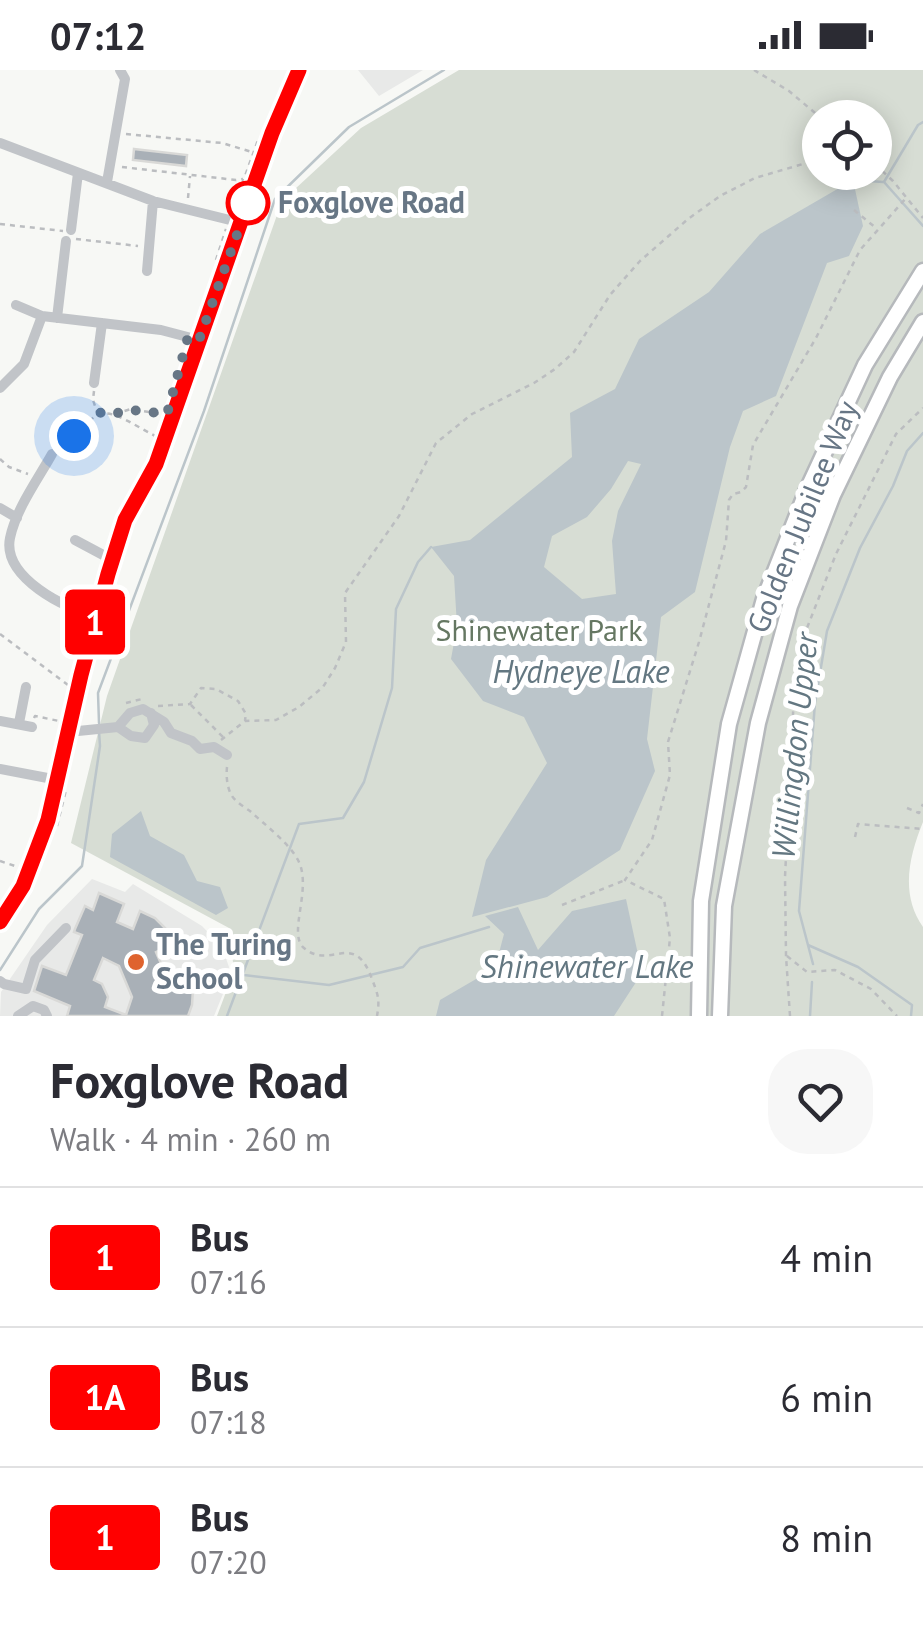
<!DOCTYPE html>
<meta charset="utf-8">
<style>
body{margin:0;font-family:"PT Sans",sans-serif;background:#f7f7f7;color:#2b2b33;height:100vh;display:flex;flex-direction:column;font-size:38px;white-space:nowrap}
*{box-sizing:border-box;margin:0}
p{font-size:32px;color:#7c7c81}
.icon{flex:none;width:55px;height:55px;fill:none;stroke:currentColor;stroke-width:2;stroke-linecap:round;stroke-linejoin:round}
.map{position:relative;height:946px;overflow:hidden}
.panel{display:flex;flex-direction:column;background:#fff;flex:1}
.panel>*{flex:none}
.badge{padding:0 20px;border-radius:8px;font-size:35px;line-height:65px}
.fabs{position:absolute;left:802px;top:30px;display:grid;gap:20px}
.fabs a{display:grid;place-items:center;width:90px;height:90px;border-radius:50%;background:#fff;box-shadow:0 5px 25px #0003;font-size:50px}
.you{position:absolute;width:50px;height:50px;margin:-25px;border:8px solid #fff;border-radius:50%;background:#1a73e8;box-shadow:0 0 0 15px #1a73e833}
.map>.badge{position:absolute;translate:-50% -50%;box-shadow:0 0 0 5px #fff}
.round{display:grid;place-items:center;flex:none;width:105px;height:105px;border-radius:40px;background:#f7f7f7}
.headline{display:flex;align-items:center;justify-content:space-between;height:170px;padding:0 50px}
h1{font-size:48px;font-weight:600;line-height:75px}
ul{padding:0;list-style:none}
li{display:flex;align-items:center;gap:30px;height:140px;padding:0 50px;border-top:2px solid #e1e1e2}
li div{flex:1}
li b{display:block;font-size:38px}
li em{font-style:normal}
li .badge{min-width:110px;font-weight:700;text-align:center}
.status{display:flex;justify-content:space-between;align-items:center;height:70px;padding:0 50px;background:#fff;direction:ltr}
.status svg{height:28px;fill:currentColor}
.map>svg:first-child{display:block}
.built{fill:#e8e9e8}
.green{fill:#d7ddd4;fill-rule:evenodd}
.water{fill:#bbc5ca;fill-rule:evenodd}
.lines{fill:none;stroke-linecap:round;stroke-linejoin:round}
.stream{stroke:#bbc5ca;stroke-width:2.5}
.building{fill:#a9b0b7;stroke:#d9d9d7;stroke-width:2.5;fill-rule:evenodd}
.highway-casing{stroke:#b6b9bc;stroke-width:19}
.path{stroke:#bbbdc0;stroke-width:2.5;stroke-dasharray:5 5;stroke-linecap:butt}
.minor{stroke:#c1c4c8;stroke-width:10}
.highway{stroke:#fff;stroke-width:14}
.line-casing{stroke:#fff;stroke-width:22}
.line{stroke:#f00;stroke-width:15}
.walk{stroke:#677685;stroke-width:10;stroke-dasharray:0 18}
.stop-dot{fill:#fff;stroke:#f00;stroke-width:5}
.poi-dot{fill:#df632e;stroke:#fff;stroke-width:4}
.labels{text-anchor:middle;stroke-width:10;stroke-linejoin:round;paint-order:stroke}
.stop-label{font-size:30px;font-weight:bold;fill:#677685;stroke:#fff;text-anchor:start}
.street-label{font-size:30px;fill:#677685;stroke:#fff}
.park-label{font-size:30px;fill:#657762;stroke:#fff}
.poi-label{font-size:30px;font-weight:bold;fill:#677685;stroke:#fff;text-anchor:start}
.water-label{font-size:32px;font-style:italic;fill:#637781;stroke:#fff}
</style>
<div class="status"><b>07:12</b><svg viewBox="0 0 49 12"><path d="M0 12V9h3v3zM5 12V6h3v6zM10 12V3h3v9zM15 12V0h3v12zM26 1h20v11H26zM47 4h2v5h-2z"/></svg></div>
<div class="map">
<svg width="923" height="946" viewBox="0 0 923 946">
<rect width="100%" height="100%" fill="#f7f8f5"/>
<path class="built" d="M358 0H423L379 26Z
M92 809 125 822 133 814 202 856 222 877 229 897 227 914 214 946H0L1 922 47 855Z"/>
<path class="green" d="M459 0H923V752C909 786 900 825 923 857V946H217L234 901 229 858 71 773 107 626 282 131 361 58ZM820 48H875V102H820Z"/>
<path class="water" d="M853 110 863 156 849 186 827 193 776 326 743 341 730 377 695 522 661 547 647 669 655 701 620 780 547 827 472 847 486 790 547 693 524 647 483 631 451 589 457 556 454 506 431 477 470 470 572 387 570 343 615 319 639 269 709 222 760 164ZM628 391 641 394 618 441 612 471 616 524 582 529 544 497 552 466 587 447 611 419Z
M141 741 150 766 184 785 197 811 220 817 228 838 216 845 110 787 112 764Z
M626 829 642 903 614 946H436L440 930 495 898 504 864 485 846 518 837 538 880 572 841Z"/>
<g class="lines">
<path class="stream" d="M853 110 883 112
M884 112 918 55 923 52
M884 112 923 156
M99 653 98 623 204 341 275 129 349 57 444 0
M808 875 858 897 912 935 911 946
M813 894 799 841 815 633 827 561 860 478 893 416 907 381 923 363
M0 900 39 839 82 796 100 676 99 661
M244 905 329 915 403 897 420 878 489 857
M227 946 299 754 343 748 364 712 392 618 396 539 418 492 431 477
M810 946 812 912"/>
</g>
<path class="building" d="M134 79 187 85 186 96 133 90Z
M99 823 124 834 117 852 133 859 140 841 155 848 166 859 173 874 156 882 169 912 186 904 193 919 192 935 188 946H67L70 936 34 921 42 896 66 905 82 865 74 862 75 859 85 836 93 840ZM103 888 119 896 132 927 126 945 105 937 108 927 102 914 94 910Z"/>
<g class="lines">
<defs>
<path id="highway" d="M699 946 701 831 729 654 764 529 807 420 865 295 923 201
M720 946 724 836 758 653 790 536 833 425 890 307 923 252"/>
</defs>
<use href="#highway" class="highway-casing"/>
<path class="path" d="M754 0 789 21 821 48
M126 64 222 73 252 82
M875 94 893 111 923 148
M122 97 236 110 243 109
M188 128 190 106
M854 140 876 158
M232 142 258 70
M0 154 63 161
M76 169 138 176
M216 190 226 159
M94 321 93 330 97 342
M115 344 131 339 161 344
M62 380C105 330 101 337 157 367
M0 389 9 397 28 404
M0 564 68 615
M126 633 142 629
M191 635 224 668
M158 636 190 634 201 618 216 619 238 631 246 644 245 650
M34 648 35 646 59 651
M221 670 245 651 276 650 299 637 323 617 335 598 346 572 345 523 399 446 436 373 472 344 534 313 555 299 574 282 610 225 640 191 688 149 720 126 755 108 820 89
M227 697C226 706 227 718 232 726 236 732 244 737 250 741 264 754 289 773 298 790 313 818 287 864 304 878 331 901 354 859 372 909 378 925 380 929 377 946
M907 738 919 743 923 734
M57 756 66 720
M855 767 858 754 923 759
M0 791 18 797
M562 835 623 811
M787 886 807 902 835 900 871 919 897 946
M662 946 670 868 664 829 625 810 652 770 670 705 668 672 699 572 726 471 729 430 733 424 741 422 746 417 753 375 816 268 860 180 907 127
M790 946 786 886 785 807 794 624 807 558 836 484 896 364 923 338"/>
<path class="minor" d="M0 73 153 131 242 153
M107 112 125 9 120 0
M71 160 78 103
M147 201 153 131
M16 235 42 246 161 260 199 270
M57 248 66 171
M94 313 102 253
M0 318 24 294 42 246
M52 384C38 409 16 439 10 468 2 507 66 540 97 546
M0 438 17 448
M75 470 105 486 113 489
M0 651 32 657
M19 653 26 617
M118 657 130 643 143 639 164 652 171 663 192 671 200 679 214 677 227 685
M68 662 118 657 131 666 145 668 154 655 151 643
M0 699 58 710
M0 852 23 816 48 750 81 605 108 503 125 450 156 393 272 63 299 0
M0 911 4 914 26 919 35 890 66 858
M18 946 33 936 44 940 47 946"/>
<use href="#highway" class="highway"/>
</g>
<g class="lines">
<defs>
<path id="line" d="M0 852 23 816 48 750 81 605 108 504 125 450 156 394 272 63 299 0"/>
</defs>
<use href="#line" class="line-casing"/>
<use href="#line" class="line"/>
<path class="walk" d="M74 366 87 350 102 342 113 344 131 340 167 344 188 267 199 270 252 123 248 133"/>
</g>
<circle class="stop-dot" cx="248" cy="133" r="20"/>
<circle class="poi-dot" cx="136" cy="892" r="10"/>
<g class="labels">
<g class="stop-label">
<text x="278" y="143">Foxglove Road</text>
</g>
<g class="street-label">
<text transform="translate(803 447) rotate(-68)" y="10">Golden Jubilee Way</text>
</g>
<g class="park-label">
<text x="539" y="571">Shinewater Park</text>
</g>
<g class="poi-label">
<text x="156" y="885">The Turing<tspan x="156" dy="34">School</tspan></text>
</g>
<g class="water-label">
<text x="581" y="613">Hydneye Lake</text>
<text transform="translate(795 676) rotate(-84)" y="11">Willingdon Upper</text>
<text x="587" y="908">Shinewater Lake</text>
</g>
</g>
</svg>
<div class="fabs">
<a><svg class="icon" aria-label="locate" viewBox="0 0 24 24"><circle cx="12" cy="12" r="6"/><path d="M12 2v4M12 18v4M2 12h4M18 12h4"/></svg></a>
</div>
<div class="you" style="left:74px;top:366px"></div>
<b class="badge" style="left:95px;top:552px;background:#f00;color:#fff">1</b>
</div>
<section class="panel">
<div class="headline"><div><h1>Foxglove Road</h1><p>Walk · 4 min · 260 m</p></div><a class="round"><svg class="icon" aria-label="heart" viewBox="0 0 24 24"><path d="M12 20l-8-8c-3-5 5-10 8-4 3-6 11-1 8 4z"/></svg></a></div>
<ul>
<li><span class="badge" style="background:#f00;color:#fff">1</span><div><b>Bus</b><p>07:16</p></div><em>4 min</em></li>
<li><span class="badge" style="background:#f00;color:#fff">1A</span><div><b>Bus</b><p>07:18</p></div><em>6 min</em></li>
<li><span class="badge" style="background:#f00;color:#fff">1</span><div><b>Bus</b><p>07:20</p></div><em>8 min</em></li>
</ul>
</section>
